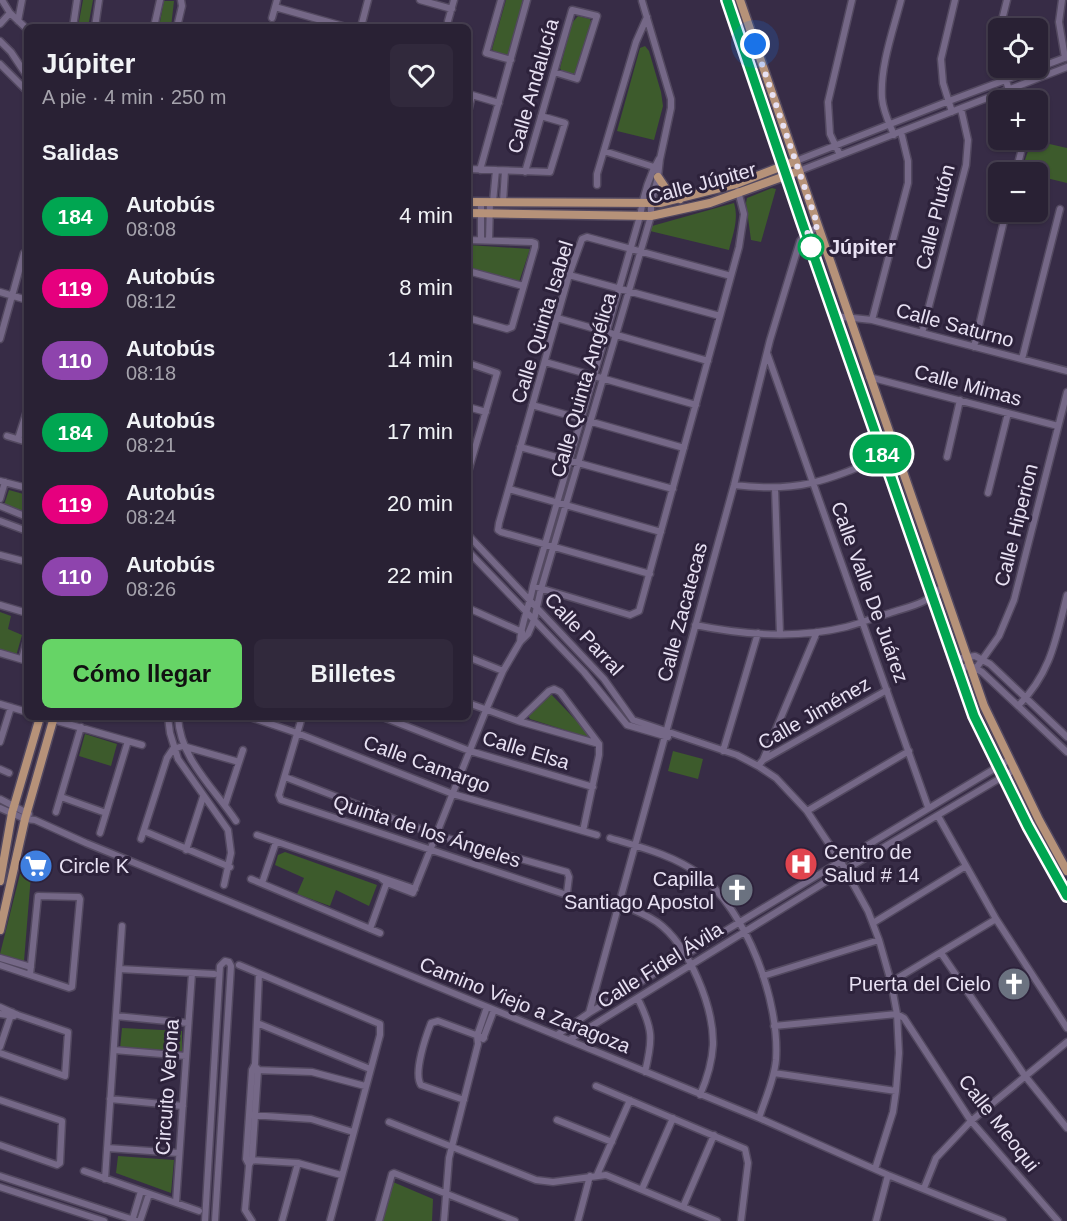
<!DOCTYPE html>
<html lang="es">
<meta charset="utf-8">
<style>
body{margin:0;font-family:Helvetica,sans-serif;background:#31293c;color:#f1f3f6;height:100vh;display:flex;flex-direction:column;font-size:22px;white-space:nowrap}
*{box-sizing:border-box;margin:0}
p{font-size:20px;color:#a5a3ac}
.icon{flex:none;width:33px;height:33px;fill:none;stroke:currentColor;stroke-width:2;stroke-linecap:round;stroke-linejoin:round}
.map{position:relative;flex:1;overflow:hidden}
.side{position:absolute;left:24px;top:24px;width:447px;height:696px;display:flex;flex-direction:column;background:#292134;border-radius:9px;box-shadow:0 2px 4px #0004,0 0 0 2px #453e4f}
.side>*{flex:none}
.badge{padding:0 12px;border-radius:20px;font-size:21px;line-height:39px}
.controls{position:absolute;left:988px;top:18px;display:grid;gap:12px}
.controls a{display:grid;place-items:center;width:60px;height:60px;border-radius:9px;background:#292134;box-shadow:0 2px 4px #0004,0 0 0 2px #453e4f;font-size:30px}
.you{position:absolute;width:30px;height:30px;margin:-15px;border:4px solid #fff;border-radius:50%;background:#1a73e8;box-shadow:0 0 0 9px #1a73e833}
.map>.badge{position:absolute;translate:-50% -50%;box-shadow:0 0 0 3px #fff}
h2{padding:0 18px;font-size:22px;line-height:54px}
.round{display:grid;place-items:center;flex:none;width:63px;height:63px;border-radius:9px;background:#31293c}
.head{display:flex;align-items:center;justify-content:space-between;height:102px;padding:0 18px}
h1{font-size:28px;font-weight:600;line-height:45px}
.primary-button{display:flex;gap:12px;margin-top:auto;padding:12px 18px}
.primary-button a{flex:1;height:69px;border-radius:9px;background:#66d466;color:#111;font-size:24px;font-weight:600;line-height:69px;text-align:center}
.primary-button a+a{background:#31293c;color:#f1f3f6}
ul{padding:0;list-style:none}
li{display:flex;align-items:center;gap:18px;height:72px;padding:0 18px}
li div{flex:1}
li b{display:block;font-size:22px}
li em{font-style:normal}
li .badge{min-width:66px;font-weight:700;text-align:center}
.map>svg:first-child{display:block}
.green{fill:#3d5b2c}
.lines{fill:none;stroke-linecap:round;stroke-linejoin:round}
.minor-casing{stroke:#534960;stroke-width:9}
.major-casing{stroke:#534960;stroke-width:11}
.minor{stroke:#756887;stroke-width:6}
.major{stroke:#b69279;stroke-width:8}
.line-casing{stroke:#fff;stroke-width:14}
.line{stroke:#00a651;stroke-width:9}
.walk{stroke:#e8e1f3;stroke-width:6;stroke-dasharray:0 10.8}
.stop-dot{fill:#fff;stroke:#00a651;stroke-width:3}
.labels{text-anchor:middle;stroke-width:6;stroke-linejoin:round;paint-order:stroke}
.street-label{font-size:20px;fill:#e8e1f3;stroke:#2d223b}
.stop-label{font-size:20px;font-weight:bold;fill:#e8e1f3;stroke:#2d223b;text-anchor:start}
.poi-label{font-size:20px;fill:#e8e1f3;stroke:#2d223b;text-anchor:start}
</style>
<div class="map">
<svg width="1067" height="1221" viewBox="0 0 1067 1221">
<rect width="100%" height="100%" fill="#372c46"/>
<path class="green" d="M83 0H93L88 27H78Z
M506 0H522L524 2 508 55 495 53 492 49Z
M164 1H174L171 27H159Z
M578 16 590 19 592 24 576 74 562 72 560 68 572 23Z
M645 46 649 51 661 92 663 106 654 140 617 131 640 48Z
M1032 140 1067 148V183L1038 176V172L1021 171Z
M772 188 776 189 761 242 751 240 746 203 747 198Z
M734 203C739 219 733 234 729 250L650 231 652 226Z
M468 245 530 249 518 285 468 269Z
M9 490 27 495V514L4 505Z
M0 612 11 616 8 629 22 635 16 656 0 651Z
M550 693 588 733 587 737 530 719 528 715Z
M85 734 117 744 111 766 79 756Z
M673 751 703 759 698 779 668 771Z
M285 852 377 885 369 906 336 890 330 906 297 894 304 878 275 865 278 855Z
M20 874 31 875 24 961 0 954Z
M122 1028 182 1031V1051L120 1049Z
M118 1156 174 1160 171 1193 116 1173Z
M393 1182 433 1199 432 1221H382Z"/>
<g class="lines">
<defs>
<path id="minor" d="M2 0 10 13 27 29
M420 0 452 9
M501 0 486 53 511 60
M1062 0 1059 22 1065 58
M275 7 346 27
M272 18 277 0
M18 21 22 0
M448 21 454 0
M0 24 10 13
M73 27 77 0
M95 27 99 0
M154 27 160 0
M177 27 182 6 181 0
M361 27 368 0
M1000 28 1007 0
M999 36V51
M0 41 11 52 27 76
M0 64 27 91
M1002 68 1009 90
M1018 86 1024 100
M468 112 472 95 499 103
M952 112 943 83 941 59 955 0
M894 135C889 123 883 111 882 98 880 66 893 31 901 0
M604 151 657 168
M840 155 830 134 828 102 852 0
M796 161 949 101 1067 57
M468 169 550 172 565 123 541 116
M480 170 527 0
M799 171 1067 67
M525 172 572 10 597 16 577 79 554 72
M1016 172 1024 140
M597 185V174L636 42 647 17
M493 202 496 170
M503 202 505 171
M468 240 532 242 535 243V247L512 327 507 329 468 318
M481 240V202
M489 240 490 202
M468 271 523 286
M569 275 720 316
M0 292 27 300
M834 316 872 320 1067 371
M557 318 708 361
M872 320 908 183V161L901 132
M922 333 966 165 968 140 961 109
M0 339 24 253 27 252
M974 347 1006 212
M767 353 928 807
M1022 359 1060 209
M545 362 696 405
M468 363 497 373 468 472
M869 377 1058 426
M532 405 684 448
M468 407 486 412
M7 436 27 442
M18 439 27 411
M520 447 673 489
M947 457 960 400
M0 481 27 488
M734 485C798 493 826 481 883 457
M775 488 780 634
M509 489 661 532
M988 493 1008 413
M0 499 5 482
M0 506 27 517
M0 521 27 531
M468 535 604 679 633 720 737 755 758 766 776 778 807 811 841 862 868 911 879 940 891 982 897 1014 899 1053 896 1091 893 1112 875 1169
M468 551 584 672 627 725 668 737
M0 555 27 562
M650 574 501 532 498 530 499 523 569 275 582 239 587 237 731 276
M533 586 630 615 639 611 739 247 744 214 738 191
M0 605 27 613
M468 608 522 632
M695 625C744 635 797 639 846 627 861 623 875 617 890 613 911 606 927 604 942 587
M520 642C521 623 530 605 533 586L640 216C643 197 649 176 659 159
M0 653 27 661
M468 657 503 671
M22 659 27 640
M953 659 975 656 990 664 1067 737
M957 671 969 665 982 672 1067 752
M972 674 999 636 1014 600 1067 392
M468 703 518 721 599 744
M0 704 27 712
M1018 706C1051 673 1056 639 1067 595
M43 717 142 745
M168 717 170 733 178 759 228 830 231 853 224 885
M178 717C180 759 214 788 236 821
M250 717 297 733 453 794 597 835
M383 717 470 751 593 787
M518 721 549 691 554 689 560 692 599 744V755L583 831
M0 742 11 707
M723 751 758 633
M763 760 817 632
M758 766 763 760 887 690
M0 769 9 773
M285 777 436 835 567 872 569 877 567 893 564 894 281 800 279 795 302 717
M61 797 106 813
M0 799 29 814
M225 805 243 750
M0 808 25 819 35 820 86 843 759 1118 888 1175 1003 1221
M807 811 909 751
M56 812 81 727
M938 816 996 919 1067 1028
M144 831 230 867
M100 833 128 741
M257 835 415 889
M610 838C640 847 673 855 699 874 747 911 780 1001 776 1060 774 1081 765 1099 759 1118
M141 839 167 758 173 749 183 746 239 762
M186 850 203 797
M381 878 387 883 413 893 486 710 503 671 520 642 528 634 534 620 541 589 651 216V204L658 177 660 159 671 108V99L642 1
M251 879 380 933
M262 883 276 842
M619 904C632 909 645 914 657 922 689 945 714 1007 713 1045 712 1063 707 1079 700 1095
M873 923 966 866
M370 929 387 882
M941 953 1025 1076 1067 1128
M0 958 31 967
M0 965 69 988 72 987 80 899 79 897 38 896 30 975
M239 965 380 1024V1035L330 1221
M119 969 214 974
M763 976 879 940
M891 982 996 919
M638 999C653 1029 653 1039 645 1072
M0 1007 18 1015 68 1032 65 1076 0 1053
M589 1013 734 485 770 340 800 241 806 234 818 227
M0 1014 14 1016
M116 1016 188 1023
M257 1023 370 1069
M774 1026 897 1014 904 1018 971 1121 1058 1221
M557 1035 589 1013 1009 760
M483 1039 494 1010
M569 1040 845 870 1014 770
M0 1047 12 1012
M114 1050 186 1056
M252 1070 312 1072 365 1086
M774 1073 896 1091
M596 1086 745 1149 748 1163 741 1221
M110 1099 183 1106
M0 1100 62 1121 60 1163 57 1165 0 1145
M464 1100 421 1085C413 1073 426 1036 431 1023L438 1021 484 1038
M249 1115 311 1119 353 1132
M557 1120 612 1142
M389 1122 536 1180 553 1182 606 1175 717 1221
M107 1148 179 1153
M250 1160 298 1163 341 1175
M249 1165 252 1160 258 1071 257 1068
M84 1171 199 1211
M597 1175 630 1100
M0 1176 137 1221
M105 1179 122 926
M0 1187 104 1221
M924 1188 936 1158 971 1121 1067 1042
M642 1189 673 1118
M176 1203 192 973
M683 1207 714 1135
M132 1221 141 1191
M140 1221 149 1194
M205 1221 220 966 225 961 229 962 231 966 215 1221
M252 1221 245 1210 249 1165 246 1159 252 1070 255 1064 259 974
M282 1221 298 1163
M379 1221 392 1174 394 1173 515 1221
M444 1221 449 1158 478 1044 477 1036 487 1007
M578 1221 590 1176
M876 1221 888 1175"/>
<path id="major" d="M727 0 798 210 974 716 1028 826 1067 896
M740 0 984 706 1039 820 1067 871
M658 177 668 192 680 199
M468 202 660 203 736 184 796 161
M468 213 651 216 710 203 799 171
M0 881 12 813 40 717
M0 930 25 819 54 717"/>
</defs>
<use href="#minor" class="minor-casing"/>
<use href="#major" class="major-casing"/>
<use href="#minor" class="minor"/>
<use href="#major" class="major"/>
</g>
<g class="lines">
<defs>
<path id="line" d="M727 0 802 222 974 716 1028 826 1067 896"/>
</defs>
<use href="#line" class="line-casing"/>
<use href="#line" class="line"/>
<path class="walk" d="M755 44 818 226 806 234 811 247"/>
</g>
<defs>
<symbol id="hospital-disc" viewBox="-11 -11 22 22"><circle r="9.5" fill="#e0444e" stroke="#2d223b"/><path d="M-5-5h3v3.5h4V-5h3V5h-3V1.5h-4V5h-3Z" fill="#fff"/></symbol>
<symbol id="supermarket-disc" viewBox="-11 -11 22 22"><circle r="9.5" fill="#3f7fe0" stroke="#2d223b"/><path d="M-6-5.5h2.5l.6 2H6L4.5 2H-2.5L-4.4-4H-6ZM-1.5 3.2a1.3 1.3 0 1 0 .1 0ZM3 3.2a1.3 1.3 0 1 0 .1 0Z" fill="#fff"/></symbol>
<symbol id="church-disc" viewBox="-11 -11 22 22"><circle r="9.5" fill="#6b7280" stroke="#2d223b"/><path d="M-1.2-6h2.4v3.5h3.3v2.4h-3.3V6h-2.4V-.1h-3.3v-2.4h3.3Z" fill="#fff"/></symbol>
</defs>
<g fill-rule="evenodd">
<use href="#hospital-disc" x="782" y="845" width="38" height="38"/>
<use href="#supermarket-disc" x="17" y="847" width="38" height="38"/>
<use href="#church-disc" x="718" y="871" width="38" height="38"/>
<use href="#church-disc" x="995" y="965" width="38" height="38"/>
</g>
<circle class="stop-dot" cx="811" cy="247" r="12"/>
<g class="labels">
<g class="street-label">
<text transform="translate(533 86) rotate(-74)" y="7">Calle Andalucía</text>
<text transform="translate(702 183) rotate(-15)" y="7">Calle Júpiter</text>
<text transform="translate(935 217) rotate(-76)" y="7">Calle Plutón</text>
<text transform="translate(542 322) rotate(-73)" y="7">Calle Quinta Isabel</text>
<text transform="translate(955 325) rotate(15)" y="7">Calle Saturno</text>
<text transform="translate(583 385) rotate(-74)" y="7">Calle Quinta Angélica</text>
<text transform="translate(968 385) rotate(15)" y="7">Calle Mimas</text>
<text transform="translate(1016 525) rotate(-76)" y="7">Calle Hiperion</text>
<text transform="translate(870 592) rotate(70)" y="7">Calle Valle De Juárez</text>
<text transform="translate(682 612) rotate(-75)" y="7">Calle Zacatecas</text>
<text transform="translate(584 634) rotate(47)" y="7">Calle Parral</text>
<text transform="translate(814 713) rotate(-30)" y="7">Calle Jiménez</text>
<text transform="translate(526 750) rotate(17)" y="7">Calle Elsa</text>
<text transform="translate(427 764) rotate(20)" y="7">Calle Camargo</text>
<text transform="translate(427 831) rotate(18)" y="7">Quinta de los Ángeles</text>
<text transform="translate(660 965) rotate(-32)" y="7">Calle Fidel Ávila</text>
<text transform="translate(525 1005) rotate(22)" y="7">Camino Viejo a Zaragoza</text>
<text transform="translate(167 1087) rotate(-86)" y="7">Circuito Verona</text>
<text transform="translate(999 1123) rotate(52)" y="7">Calle Meoqui</text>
</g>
<g class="stop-label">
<text x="829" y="254">Júpiter</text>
</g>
<g class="poi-label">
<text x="824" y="859">Centro de<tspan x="824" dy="23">Salud # 14</tspan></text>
<text x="59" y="873">Circle K</text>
<text x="714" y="886" text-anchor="end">Capilla<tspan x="714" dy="23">Santiago Apostol</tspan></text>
<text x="991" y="991" text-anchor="end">Puerta del Cielo</text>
</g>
</g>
</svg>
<div class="controls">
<a><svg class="icon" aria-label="locate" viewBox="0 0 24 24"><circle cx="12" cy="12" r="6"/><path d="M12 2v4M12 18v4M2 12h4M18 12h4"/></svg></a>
<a>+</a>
<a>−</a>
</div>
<div class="you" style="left:755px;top:44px"></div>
<b class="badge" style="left:882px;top:454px;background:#00a651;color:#fff">184</b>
<section class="side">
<div class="head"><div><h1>Júpiter</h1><p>A pie · 4 min · 250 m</p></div><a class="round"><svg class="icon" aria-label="heart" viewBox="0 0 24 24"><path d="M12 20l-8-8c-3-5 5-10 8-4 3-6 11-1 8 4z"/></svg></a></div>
<h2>Salidas</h2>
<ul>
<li><span class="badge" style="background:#00a651;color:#fff">184</span><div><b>Autobús</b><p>08:08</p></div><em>4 min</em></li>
<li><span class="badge" style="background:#e6007e;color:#fff">119</span><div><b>Autobús</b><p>08:12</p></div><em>8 min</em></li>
<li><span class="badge" style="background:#8e44ad;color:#fff">110</span><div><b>Autobús</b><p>08:18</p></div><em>14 min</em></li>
<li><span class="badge" style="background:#00a651;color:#fff">184</span><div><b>Autobús</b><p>08:21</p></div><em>17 min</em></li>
<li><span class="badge" style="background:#e6007e;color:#fff">119</span><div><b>Autobús</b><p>08:24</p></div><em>20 min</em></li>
<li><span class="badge" style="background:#8e44ad;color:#fff">110</span><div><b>Autobús</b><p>08:26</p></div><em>22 min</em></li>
</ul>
<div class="primary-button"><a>Cómo llegar</a><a>Billetes</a></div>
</section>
</div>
